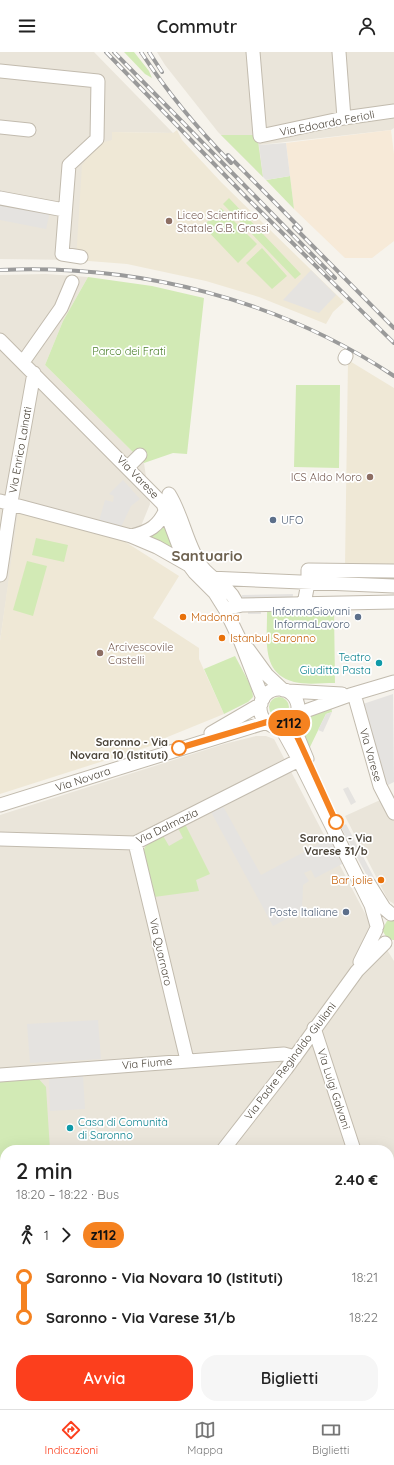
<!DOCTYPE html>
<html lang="it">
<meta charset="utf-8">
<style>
body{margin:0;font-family:Quicksand,sans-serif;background:#f6f6f6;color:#222;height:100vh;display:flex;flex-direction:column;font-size:15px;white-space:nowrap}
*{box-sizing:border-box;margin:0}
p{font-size:13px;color:#767676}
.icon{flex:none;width:22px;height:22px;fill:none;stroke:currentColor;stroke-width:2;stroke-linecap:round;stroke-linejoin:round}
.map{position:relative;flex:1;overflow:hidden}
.details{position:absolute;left:0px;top:1093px;width:394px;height:264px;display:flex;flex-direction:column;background:#fff;border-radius:16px 16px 0 0;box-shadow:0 4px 16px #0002}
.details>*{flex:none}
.badge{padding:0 8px;border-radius:13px;font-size:14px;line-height:26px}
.map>.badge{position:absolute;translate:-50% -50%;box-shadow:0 0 0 2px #fff}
.legs{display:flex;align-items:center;gap:6px;height:44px;padding:0 16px;font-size:13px}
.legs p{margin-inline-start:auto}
.head{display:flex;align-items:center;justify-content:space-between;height:68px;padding:0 16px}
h1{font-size:22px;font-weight:600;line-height:30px}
.button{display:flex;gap:8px;margin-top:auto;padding:8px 16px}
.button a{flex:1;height:46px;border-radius:16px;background:#fc3f1d;color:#fff;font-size:16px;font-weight:600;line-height:46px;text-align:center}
.button a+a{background:#f6f6f6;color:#222}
ul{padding:0 16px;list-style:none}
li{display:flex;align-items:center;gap:14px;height:40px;font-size:15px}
li i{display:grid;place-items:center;width:6px;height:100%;margin:0 5px;background:currentColor}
li i::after{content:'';width:10px;height:10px;margin:-5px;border:3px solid;border-radius:50%;background:#fff}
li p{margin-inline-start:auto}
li:first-child i{background:linear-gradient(#0000 50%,currentColor 0)}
li:last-child i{background:linear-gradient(currentColor 50%,#0000 0)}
header{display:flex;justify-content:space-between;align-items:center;height:52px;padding:0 16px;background:#fff;font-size:18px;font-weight:600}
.tabs{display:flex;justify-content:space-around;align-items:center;height:56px;border-top:1px solid #e0e0e0;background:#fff;font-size:11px;color:#767676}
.tabs a{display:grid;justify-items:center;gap:2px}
.tabs .active{color:#fc3f1d}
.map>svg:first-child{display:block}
.residential{fill:#eae5da;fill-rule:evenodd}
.commercial{fill:#f7ead8}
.education{fill:#efe8d6}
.green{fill:#d2eab5}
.parking{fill:#e5e3e0}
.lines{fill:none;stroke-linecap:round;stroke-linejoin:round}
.minor-casing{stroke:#c2bbae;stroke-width:15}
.minor{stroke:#fff;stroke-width:13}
.rail-casing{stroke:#9a9a9a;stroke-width:4}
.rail{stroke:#fff;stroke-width:2.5;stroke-dasharray:8;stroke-linecap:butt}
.line-1-casing{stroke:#fff;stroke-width:9}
.line-1{stroke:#f58220;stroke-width:6}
.education-dot{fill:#8d6e63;stroke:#fff;stroke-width:1.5}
.service-dot{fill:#5c6f8a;stroke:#fff;stroke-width:1.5}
.food-dot{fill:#e8710a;stroke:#fff;stroke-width:1.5}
.culture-dot{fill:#0f9aa8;stroke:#fff;stroke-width:1.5}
.stop-1-dot{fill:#fff;stroke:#f58220;stroke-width:2}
.labels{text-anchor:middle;stroke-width:3.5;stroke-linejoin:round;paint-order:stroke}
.street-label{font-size:11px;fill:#4b4439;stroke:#fff}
.education-label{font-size:11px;fill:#785e54;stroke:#fff;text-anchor:start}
.park-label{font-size:11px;fill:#4a7f2a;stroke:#fff}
.service-label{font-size:11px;fill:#4e5e75;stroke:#fff;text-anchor:end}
.food-label{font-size:11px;fill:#c56008;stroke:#fff;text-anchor:start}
.culture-label{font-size:11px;fill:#0d838f;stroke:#fff;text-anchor:end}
.stop-label{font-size:11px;font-weight:bold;fill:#4b4439;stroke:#fff;text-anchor:end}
.district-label{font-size:15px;font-weight:bold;fill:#6e6250;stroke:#fff}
</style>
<header><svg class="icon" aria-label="menu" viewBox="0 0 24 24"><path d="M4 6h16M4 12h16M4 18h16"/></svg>Commutr<svg class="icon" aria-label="person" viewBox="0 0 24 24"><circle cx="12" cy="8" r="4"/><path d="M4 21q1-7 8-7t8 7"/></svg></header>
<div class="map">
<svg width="394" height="1357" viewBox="0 0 394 1357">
<rect width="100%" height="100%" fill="#f6f3ec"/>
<path class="residential" d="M0 0H94L173 81 112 80V88L76 208 0 207Z
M157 0H394V76L391 78 259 93 263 125 218 80 165 13Z
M46 222 88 225 63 269 45 313 144 411 150 452 141 474 124 489 19 460 0 589V223Z
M256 684H266L274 687 370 871 394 909V1357H0V763L224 692ZM5 1098H389V1352H5Z
M389 744 394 753V852L388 848 345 764Z"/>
<path class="commercial" d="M391 78 394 102V189L372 206H345L294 157 286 91Z"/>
<path class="education" d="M177 78 182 88 221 130 344 250 333 260 326 272 259 245 206 229 127 212 76 208 82 113 100 91 112 88V80L173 81Z
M348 308 394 336V515L345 514Z
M18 460 124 489 179 524 153 566 199 596V607L224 662 165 686 166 689 0 742V589Z"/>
<path class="green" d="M124 0H134L149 19 152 26 145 22Z
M221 83H257L263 125Z
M290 124 294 157 266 128Z
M229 146 301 222 295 227 223 152Z
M221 156 257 192 238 211 203 174Z
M262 196 287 224 272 237 246 211Z
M88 225 152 234 204 246 187 402 173 401 144 411 45 313 63 269Z
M296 333H340L339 416 294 415Z
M164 469 175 501 146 485Z
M36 486 68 493 64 510 32 503Z
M27 509 47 514 33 564 13 558Z
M267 556 334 557 335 631C322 631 307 633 294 630 259 621 268 584 267 556Z
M235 604 252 636 253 645 248 650 224 662 204 617Z
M269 655a10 10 0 1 1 20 0a10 10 0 1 1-20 0Z
M331 654 332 660 326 662 310 695 307 696 299 678V668Z
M184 770 210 822 196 828 199 839 154 845 143 801C145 790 154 787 162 782L169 794 183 786 177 774Z
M394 867V888H393L387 886 382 878 387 869Z
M37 1025 46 1035 50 1098H5V1118L0 1117V1029Z
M389 1265H394V1292L389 1293Z
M0 1329H5V1352H16V1357H0Z
M307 1352H335L334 1357H307Z"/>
<path class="parking" d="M286 91 290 124 266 128 263 125 259 93Z
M0 150 50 159 46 177 0 168Z
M311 218 336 243 319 261 283 248Z
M123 428 140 447 131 454 121 475 99 469 105 448 113 450 114 444 109 442Z
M293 542 292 556H261V562H248V557L242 547V543Z
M393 642 394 730 386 734 360 653Z
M332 660 323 680 318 678 326 662Z
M348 735 356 750 351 753 343 737Z
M223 754 261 823 330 786 344 811 315 826 311 818 304 821 309 829 303 833 302 859 273 874 211 760Z
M346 772 380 837 375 839 341 775Z
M98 968 101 1007 30 1011 27 972Z
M83 1024 85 1057 50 1059 49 1026Z"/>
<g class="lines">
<defs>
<path id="minor" d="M253 0 260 84 344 66 394 59
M339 0 344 66
M0 19 98 29 97 87 69 113 62 202 81 205
M0 75 29 78
M0 146 64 158
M0 288 163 452 183 505 195 521 215 541 225 557 240 588 263 647
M345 306 346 304
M23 310 61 256 72 230
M128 415 140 403
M169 442C183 464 187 495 202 515 211 527 229 535 235 548
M0 449 131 484 157 495 187 512
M131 484C149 480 159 474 166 457
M0 523 11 450 34 321
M209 526 394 534
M304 552 308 531V518L394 519
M225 557 242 553 394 550
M248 597 267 623 283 638
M260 656a19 19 0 1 1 38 0a19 19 0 1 1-38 0Z
M288 639 342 642
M354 642 380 734 394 761
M297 662 350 643 394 630
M293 668 295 678 307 707
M278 675 283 679 299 708 371 853 377 874
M211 681 261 652
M0 753 267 670
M0 787 135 791 299 708
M135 791 187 1008
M369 832 384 856 391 862
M360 910 376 878
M314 976 354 1098
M0 1023 270 1003 284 1002 295 1005
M223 1098 286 1017 357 919 385 891
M389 1157H394
M389 1187 394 1200
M0 1271 5 1268
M135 1357 136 1352
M341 1357V1352"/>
</defs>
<use href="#minor" class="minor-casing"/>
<use href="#minor" class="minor"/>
<defs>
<path id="rail" d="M106 0 247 146 394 291
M114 0 335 226
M141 0C167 40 198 77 231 111
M149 0 162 20
M228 103 301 177
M294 175 394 276
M0 218C138 212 278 247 394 324"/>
</defs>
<use href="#rail" class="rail-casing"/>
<use href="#rail" class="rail"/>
</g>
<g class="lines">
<defs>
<path id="line-1" d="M179 696 267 670C276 676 285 675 293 668L294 678 302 695 336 770"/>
</defs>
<use href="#line-1" class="line-1-casing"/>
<use href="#line-1" class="line-1"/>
</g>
<g class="education-dot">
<circle cx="169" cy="169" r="4"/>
<circle cx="370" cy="425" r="4"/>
<circle cx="100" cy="601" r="4"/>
</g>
<g class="service-dot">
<circle cx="273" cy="468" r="4"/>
<circle cx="358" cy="565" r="4"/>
<circle cx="346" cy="860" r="4"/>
</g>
<g class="food-dot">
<circle cx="183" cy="565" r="4"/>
<circle cx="222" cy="586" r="4"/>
<circle cx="381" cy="828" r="4"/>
</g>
<g class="culture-dot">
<circle cx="379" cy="611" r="4"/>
<circle cx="70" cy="1076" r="4"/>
</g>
<g class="stop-1-dot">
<circle cx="179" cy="696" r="7"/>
<circle cx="336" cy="770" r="7"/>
</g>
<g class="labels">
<g class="street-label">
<text transform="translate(327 71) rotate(-11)" y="4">Via Edoardo Ferioli</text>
<text transform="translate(20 398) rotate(-80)" y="4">Via Enrico Lainati</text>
<text transform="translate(138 425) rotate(46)" y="4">Via Varese</text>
<text transform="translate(371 703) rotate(74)" y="4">Via Varese</text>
<text transform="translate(83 727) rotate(-18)" y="4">Via Novara</text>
<text transform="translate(167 774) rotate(-26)" y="4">Via Dalmazia</text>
<text transform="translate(161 900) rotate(77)" y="4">Via Quarnaro</text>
<text transform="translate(290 1009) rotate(-53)" y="4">Via Padre Reginaldo Giuliani</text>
<text transform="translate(147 1011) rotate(-5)" y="4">Via Fiume</text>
<text transform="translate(334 1037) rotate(72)" y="4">Via Luigi Galvani</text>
</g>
<g class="education-label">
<text x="177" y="167">Liceo Scientifico<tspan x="177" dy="13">Statale G.B. Grassi</tspan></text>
<text x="362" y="429" text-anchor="end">ICS Aldo Moro</text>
<text x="108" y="599">Arcivescovile<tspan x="108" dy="13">Castelli</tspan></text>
</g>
<g class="park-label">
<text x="129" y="303">Parco dei Frati</text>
</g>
<g class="service-label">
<text x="281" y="472" text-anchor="start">UFO</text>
<text x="350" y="563">InformaGiovani<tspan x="350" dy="13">InformaLavoro</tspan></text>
<text x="338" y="864">Poste Italiane</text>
</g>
<g class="food-label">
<text x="191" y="569">Madonna</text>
<text x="230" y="590">Istanbul Saronno</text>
<text x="373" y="832" text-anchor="end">Bar jolie</text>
</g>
<g class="culture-label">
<text x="371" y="609">Teatro<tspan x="371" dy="13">Giuditta Pasta</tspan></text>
<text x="78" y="1074" text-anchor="start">Casa di Comunità<tspan x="78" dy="13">di Saronno</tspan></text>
</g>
<g class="stop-label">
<text x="168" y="694">Saronno - Via<tspan x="168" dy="13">Novara 10 (Istituti)</tspan></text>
<text x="336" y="790" text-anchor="middle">Saronno - Via<tspan x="336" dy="13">Varese 31/b</tspan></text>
</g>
<g class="district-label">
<text x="207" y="509">Santuario</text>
</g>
</g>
</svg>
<b class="badge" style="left:289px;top:671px;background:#f58220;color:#111">z112</b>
<section class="details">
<div class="head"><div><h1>2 min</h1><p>18:20 – 18:22 · Bus</p></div><b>2.40 €</b></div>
<div class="legs"><svg class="icon" aria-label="walk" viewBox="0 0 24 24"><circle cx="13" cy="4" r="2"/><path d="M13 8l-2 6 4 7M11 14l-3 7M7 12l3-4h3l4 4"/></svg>1<svg class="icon" aria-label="forward" viewBox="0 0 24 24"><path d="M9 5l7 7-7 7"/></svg><b class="badge" style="background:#f58220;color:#111">z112</b></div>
<ul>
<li><i style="color:#f58220"></i><b>Saronno - Via Novara 10 (Istituti)</b><p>18:21</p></li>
<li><i style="color:#f58220"></i><b>Saronno - Via Varese 31/b</b><p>18:22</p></li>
</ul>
<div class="button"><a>Avvia</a><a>Biglietti</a></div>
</section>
</div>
<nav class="tabs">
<a class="active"><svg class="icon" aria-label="directions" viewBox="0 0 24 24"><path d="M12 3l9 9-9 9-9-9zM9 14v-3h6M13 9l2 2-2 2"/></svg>Indicazioni</a>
<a><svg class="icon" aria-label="map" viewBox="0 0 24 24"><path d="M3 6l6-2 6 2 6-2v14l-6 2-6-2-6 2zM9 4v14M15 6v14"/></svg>Mappa</a>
<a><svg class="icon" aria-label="tickets" viewBox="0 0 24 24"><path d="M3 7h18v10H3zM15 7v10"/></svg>Biglietti</a>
</nav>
